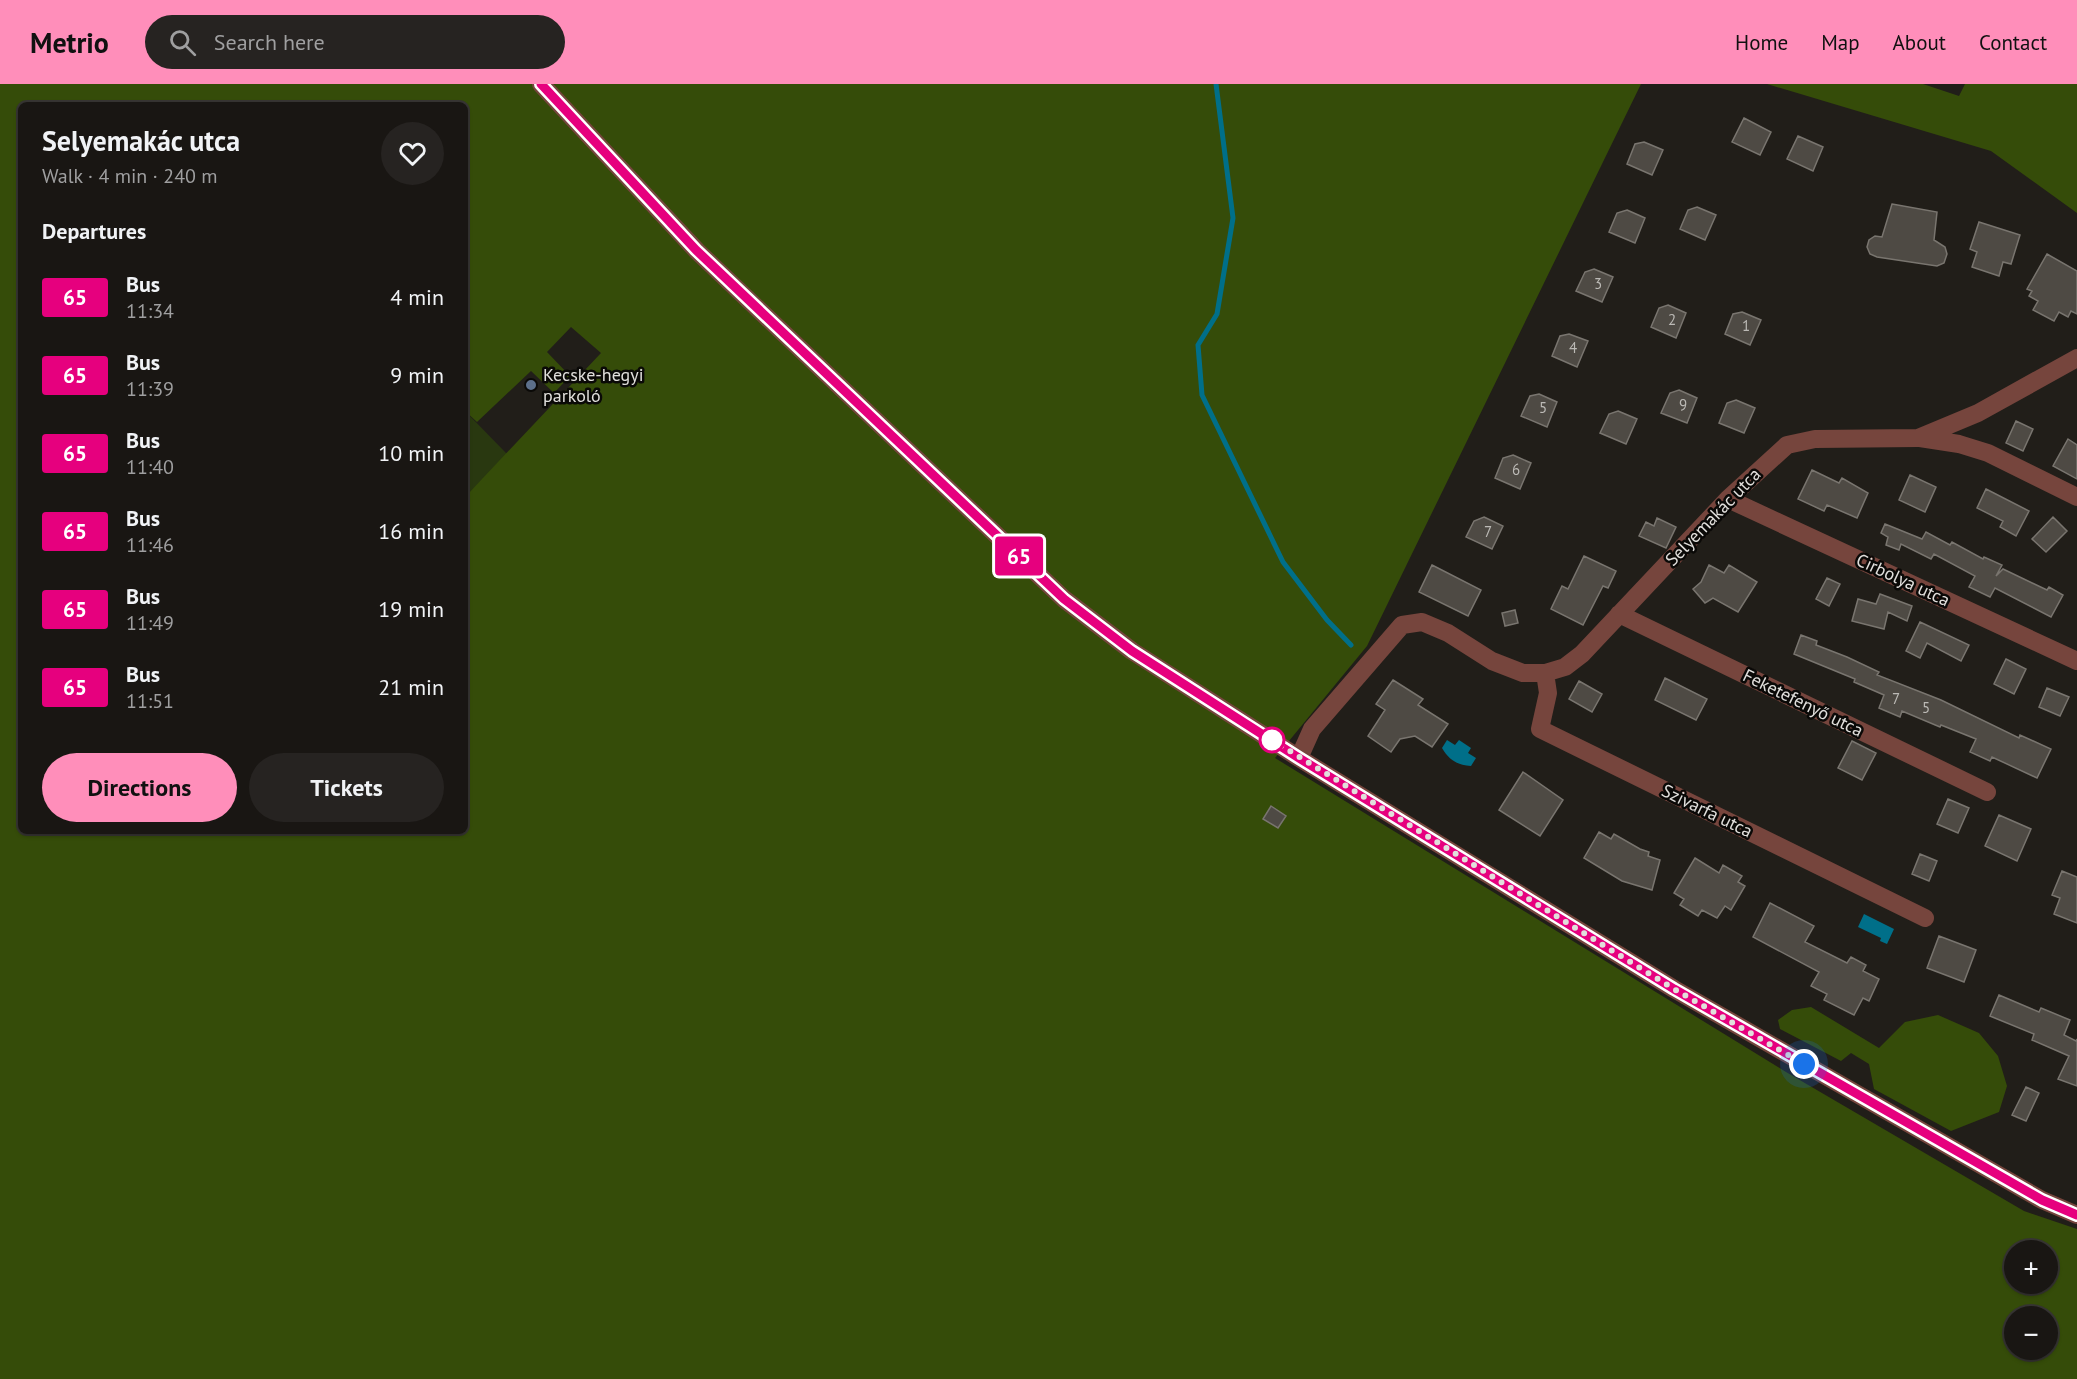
<!DOCTYPE html>
<meta charset="utf-8">
<style>
body{margin:0;font-family:"PT Sans",sans-serif;background:#262321;color:#f1f3f6;height:100vh;display:flex;flex-direction:column;font-size:22px;white-space:nowrap}
*{box-sizing:border-box;margin:0}
p{font-size:20px;color:#9f9fa0}
.icon{flex:none;width:33px;height:33px;fill:none;stroke:currentColor;stroke-width:2;stroke-linecap:round;stroke-linejoin:round}
.map{position:relative;flex:1;overflow:hidden}
.details{position:absolute;left:18px;top:18px;width:450px;height:732px;display:flex;flex-direction:column;background:#191613;border-radius:9px;box-shadow:0 2px 4px #0004,0 0 0 2px #373533}
.details>*{flex:none}
.badge{padding:0 12px;border-radius:4px;font-size:21px;line-height:39px}
.fabs{position:absolute;left:2004px;top:1156px;display:grid;gap:12px}
.fabs a{display:grid;place-items:center;width:54px;height:54px;border-radius:50%;background:#191613;box-shadow:0 2px 4px #0004,0 0 0 2px #373533;font-size:30px}
.you{position:absolute;width:30px;height:30px;margin:-15px;border:4px solid #fff;border-radius:50%;background:#1a73e8;box-shadow:0 0 0 9px #1a73e833}
.map>.badge{position:absolute;translate:-50% -50%;box-shadow:0 0 0 3px #fff}
h2{padding:0 24px;font-size:22px;line-height:54px}
.round{display:grid;place-items:center;flex:none;width:63px;height:63px;border-radius:32px;background:#262321}
.overview{display:flex;align-items:center;justify-content:space-between;height:102px;padding:0 24px}
h1{font-size:28px;font-weight:700;line-height:45px}
.cta{display:flex;gap:12px;margin-top:auto;padding:12px 24px}
.cta a{flex:1;height:69px;border-radius:36px;background:#ff8eba;color:#111;font-size:24px;font-weight:700;line-height:69px;text-align:center}
.cta a+a{background:#262321;color:#f1f3f6}
ul{padding:0;list-style:none}
li{display:flex;align-items:center;gap:18px;height:78px;padding:0 24px}
li div{flex:1}
li b{display:block;font-size:22px}
li em{font-style:normal}
li .badge{min-width:66px;font-weight:700;text-align:center}
header{display:flex;align-items:center;gap:36px;box-sizing:border-box;height:84px;padding:0 30px;background:#ff8eba;color:#111}
header strong{font-size:28px}
nav{display:flex;gap:33px;margin-inline-start:auto;font-size:21px}
.search{width:420px;height:54px;background:#262321;display:flex;align-items:center;gap:15px;box-sizing:border-box;padding:0 21px;border-radius:33px;color:#9f9fa0;font-size:22px}
.map>svg:first-child{display:block}
.green{fill:#293810}
.forest{fill:#354c09;fill-rule:evenodd}
.water{fill:#006f89}
.lines{fill:none;stroke-linecap:round;stroke-linejoin:round}
.stream{stroke:#006f89;stroke-width:5}
.building{fill:#4e4a44;stroke:#79756f;stroke-width:1.5}
.minor{stroke:#76453d;stroke-width:18}
.line-casing{stroke:#fff;stroke-width:14}
.line{stroke:#e6007e;stroke-width:9}
.walk{stroke:#e1dfdc;stroke-width:6;stroke-dasharray:0 10.8}
.service-dot{fill:#5c6f8a;stroke:#0a0907;stroke-width:2}
.stop-dot{fill:#fff;stroke:#e6007e;stroke-width:3}
.labels{text-anchor:middle;stroke-width:5;stroke-linejoin:round;paint-order:stroke}
.number-label{font-size:15px;fill:#bcbab6}
.poi-label{font-size:18px;fill:#e1dfdc;stroke:#0a0907;text-anchor:start}
.street-label{font-size:18px;fill:#e1dfdc;stroke:#0a0907}
</style>
<header>
<strong>Metrio</strong>
<div class="search"><svg class="icon" aria-label="search" viewBox="0 0 24 24"><circle cx="10" cy="10" r="6"/><path d="M15 15l6 6"/></svg>Search here</div>
<nav><a>Home</a><a>Map</a><a>About</a><a>Contact</a></nav>
</header>
<div class="map">
<svg width="2077" height="1295" viewBox="0 0 2077 1295">
<rect width="100%" height="100%" fill="#211e19"/>
<path class="green" d="M465 327 507 370 465 413Z"/>
<path class="forest" d="M0 0H1641L1367 562 1275 674 1786 988 2024 1127 2077 1145V1295H0ZM21 21H465V327L477 338 531 287 554 309 570 292 547 268 571 243 601 269 465 413V747H21ZM2014 1167H2048V1200H2014ZM2014 1233H2048V1266H2014Z
M1767 0H1923L1959 12 1965 0H2077V129L1991 67Z
M1811 923 1879 964 1905 938 1938 931 1979 949 1998 972 2007 1002 1999 1028 1951 1047 1874 1005 1869 980 1851 969 1841 977 1780 945 1778 936 1792 926Z"/>
<path class="water" d="M1447 656 1455 661 1459 656 1471 664 1468 669 1476 674 1471 682C1457 681 1449 676 1442 664Z
M1864 830 1894 845 1887 860 1880 857 1881 854 1858 843Z"/>
<g class="lines">
<path class="stream" d="M1216 0 1233 134 1217 230 1198 261 1202 311 1283 478 1327 536 1351 561"/>
</g>
<path class="building" d="M1744 34 1771 48 1760 71 1732 58Z
M1798 52 1823 63 1813 87 1787 75Z
M1644 58 1663 66 1652 91 1627 80 1635 60Z
M1892 120 1937 128 1934 156 1945 163 1947 170 1944 179 1937 182 1877 173 1870 170 1867 163 1869 156 1875 152 1882 153Z
M1697 123 1716 131 1705 156 1680 145 1688 126Z
M1627 126 1645 134 1635 159 1609 148 1617 129Z
M1979 138 2020 151 2011 180 2003 178 1999 192 1972 183 1977 168 1970 165Z
M2047 170 2077 187V230L2071 227 2068 233 2059 228 2054 237 2033 226 2038 217 2029 212 2032 207 2027 205Z
M1594 185 1613 193 1602 218 1576 207 1585 188Z
M1668 221 1686 229 1676 254 1651 243 1659 224Z
M1742 228 1761 236 1750 261 1725 250 1733 230Z
M1569 250 1588 257 1577 283 1552 272 1560 252Z
M1679 306 1697 314 1687 339 1661 329 1670 309Z
M1539 310 1557 318 1547 343 1521 332 1530 312Z
M1736 316 1755 324 1744 349 1719 339 1727 319Z
M1618 327 1637 335 1626 360 1600 349 1609 330Z
M2016 337 2033 345 2023 367 2006 359Z
M2068 355 2077 361V395L2053 382Z
M1513 371 1531 379 1520 405 1495 394 1503 374Z
M1812 386 1839 399 1842 394 1868 409 1857 434 1827 421 1824 427 1798 415Z
M1910 391 1936 403 1925 428 1899 416Z
M1986 405 2029 427 2016 452 2000 443 2003 437 1977 424Z
M1484 433 1503 442 1492 465 1466 453 1474 437Z
M2053 433 2067 447 2046 468 2032 455Z
M1657 434 1676 443 1666 464 1639 452 1646 438 1654 442Z
M1885 440 1922 455 1926 448 1950 461 1952 458 1983 475 1984 473 2002 481 1996 492 2003 485 2047 506 2049 503 2063 511 2051 533 1995 504 1990 513 1969 503 1975 492 1934 470 1931 475 1901 460 1899 466 1886 461 1888 453 1881 449Z
M1584 472 1616 487 1608 504 1603 502 1583 541 1551 525 1562 502 1568 505Z
M1432 481 1481 506 1468 532 1419 508Z
M1709 481 1724 489 1729 481 1757 498 1738 528 1713 514 1705 519 1693 505 1701 498Z
M1827 494 1840 500 1829 522 1816 515Z
M1880 510 1912 522 1907 537 1888 528 1884 545 1852 537 1858 515 1876 520Z
M1515 526 1518 539 1505 542 1502 529Z
M1920 538 1969 561 1961 577 1927 559 1920 574 1906 567Z
M1801 551 1817 557 1816 561 1847 573 1879 588 1877 591 1941 616 2019 654 2020 651 2051 665 2037 694 1992 673 1990 677 1970 668 1976 655 1941 641 1940 643 1902 627 1900 633 1879 624 1884 611 1854 598 1855 595 1794 570Z
M2006 575 2026 585 2014 610 1994 600Z
M1665 594 1707 615 1696 636 1655 616Z
M1393 596 1423 615 1418 621 1448 640 1432 663 1415 652 1400 655 1391 668 1368 652 1385 626 1376 620Z
M1579 597 1602 610 1592 628 1569 615Z
M2047 604 2069 613 2060 632 2039 623Z
M1852 657 1876 669 1862 696 1838 684Z
M1523 688 1563 716 1540 752 1499 726Z
M1948 715 1969 724 1958 749 1937 740Z
M1271 722 1286 732 1278 744 1263 735Z
M1999 731 2031 745 2017 777 1985 762Z
M1599 748 1611 755 1614 750 1640 765 1649 768 1648 772 1660 776 1652 806 1622 797 1584 774Z
M1920 770 1937 777 1929 797 1912 790Z
M1695 774 1719 789 1723 781 1742 792 1738 798 1745 802 1731 826 1725 822 1717 834 1702 826 1698 832 1680 821 1684 815 1674 809Z
M2062 787 2077 793V839L2054 830 2060 814 2052 811Z
M1770 819 1814 842 1805 858 1847 879 1851 873 1866 881 1863 887 1879 895 1869 917 1863 914 1854 931 1824 916 1827 910 1811 902 1819 888 1753 853Z
M1939 852 1976 866 1964 898 1927 884Z
M1999 911 2039 928 2041 924 2070 936 2064 951 2076 957 2077 955V1002L2058 995 2069 972 2032 956 2034 950 1990 932Z
M2026 1003 2039 1009 2026 1037 2012 1031Z"/>
<g class="lines">
<path class="minor" d="M541 0 697 167 1064 515 1132 567 1299 674 1674 905 2042 1116 2077 1131
M1920 354 1959 360 1988 369 2077 413
M1728 415 2077 577
M1619 530 1987 708
M1545 589 1548 609 1540 645 1925 834
M1299 674 1312 645 1402 541 1422 538 1448 549 1492 577 1523 589H1545L1565 583 1582 570 1728 415 1787 361 1815 355 1918 354 1978 329 2077 274"/>
</g>
<g class="lines">
<defs>
<path id="line" d="M541 0 696 166 1064 515 1132 567 1299 674 1674 905 2042 1116 2077 1131"/>
</defs>
<use href="#line" class="line-casing"/>
<use href="#line" class="line"/>
<path class="walk" d="M1272 656 1674 905 1804 980"/>
</g>
<circle class="service-dot" cx="531" cy="301" r="6"/>
<circle class="stop-dot" cx="1272" cy="656" r="12"/>
<g class="labels">
<g class="number-label">
<text x="1598" y="205">3</text>
<text x="1672" y="241">2</text>
<text x="1746" y="247">1</text>
<text x="1573" y="269">4</text>
<text x="1683" y="326">9</text>
<text x="1543" y="329">5</text>
<text x="1516" y="391">6</text>
<text x="1488" y="453">7</text>
<text x="1896" y="620">7</text>
<text x="1926" y="629">5</text>
</g>
<g class="poi-label">
<text x="543" y="297">Kecske-hegyi<tspan x="543" dy="21">parkoló</tspan></text>
</g>
<g class="street-label">
<text transform="translate(1713 433) rotate(-46)" y="6">Selyemakác utca</text>
<text transform="translate(1903 496) rotate(25)" y="6">Cirbolya utca</text>
<text transform="translate(1803 619) rotate(26)" y="6">Feketefenyő utca</text>
<text transform="translate(1707 727) rotate(26)" y="6">Szivarfa utca</text>
</g>
</g>
</svg>
<div class="fabs">
<a>+</a>
<a>−</a>
</div>
<div class="you" style="left:1804px;top:980px"></div>
<b class="badge" style="left:1019px;top:472px;background:#e6007e;color:#fff">65</b>
<section class="details">
<div class="overview"><div><h1>Selyemakác utca</h1><p>Walk · 4 min · 240 m</p></div><a class="round"><svg class="icon" aria-label="heart" viewBox="0 0 24 24"><path d="M12 20l-8-8c-3-5 5-10 8-4 3-6 11-1 8 4z"/></svg></a></div>
<h2>Departures</h2>
<ul>
<li><span class="badge" style="background:#e6007e;color:#fff">65</span><div><b>Bus</b><p>11:34</p></div><em>4 min</em></li>
<li><span class="badge" style="background:#e6007e;color:#fff">65</span><div><b>Bus</b><p>11:39</p></div><em>9 min</em></li>
<li><span class="badge" style="background:#e6007e;color:#fff">65</span><div><b>Bus</b><p>11:40</p></div><em>10 min</em></li>
<li><span class="badge" style="background:#e6007e;color:#fff">65</span><div><b>Bus</b><p>11:46</p></div><em>16 min</em></li>
<li><span class="badge" style="background:#e6007e;color:#fff">65</span><div><b>Bus</b><p>11:49</p></div><em>19 min</em></li>
<li><span class="badge" style="background:#e6007e;color:#fff">65</span><div><b>Bus</b><p>11:51</p></div><em>21 min</em></li>
</ul>
<div class="cta"><a>Directions</a><a>Tickets</a></div>
</section>
</div>
